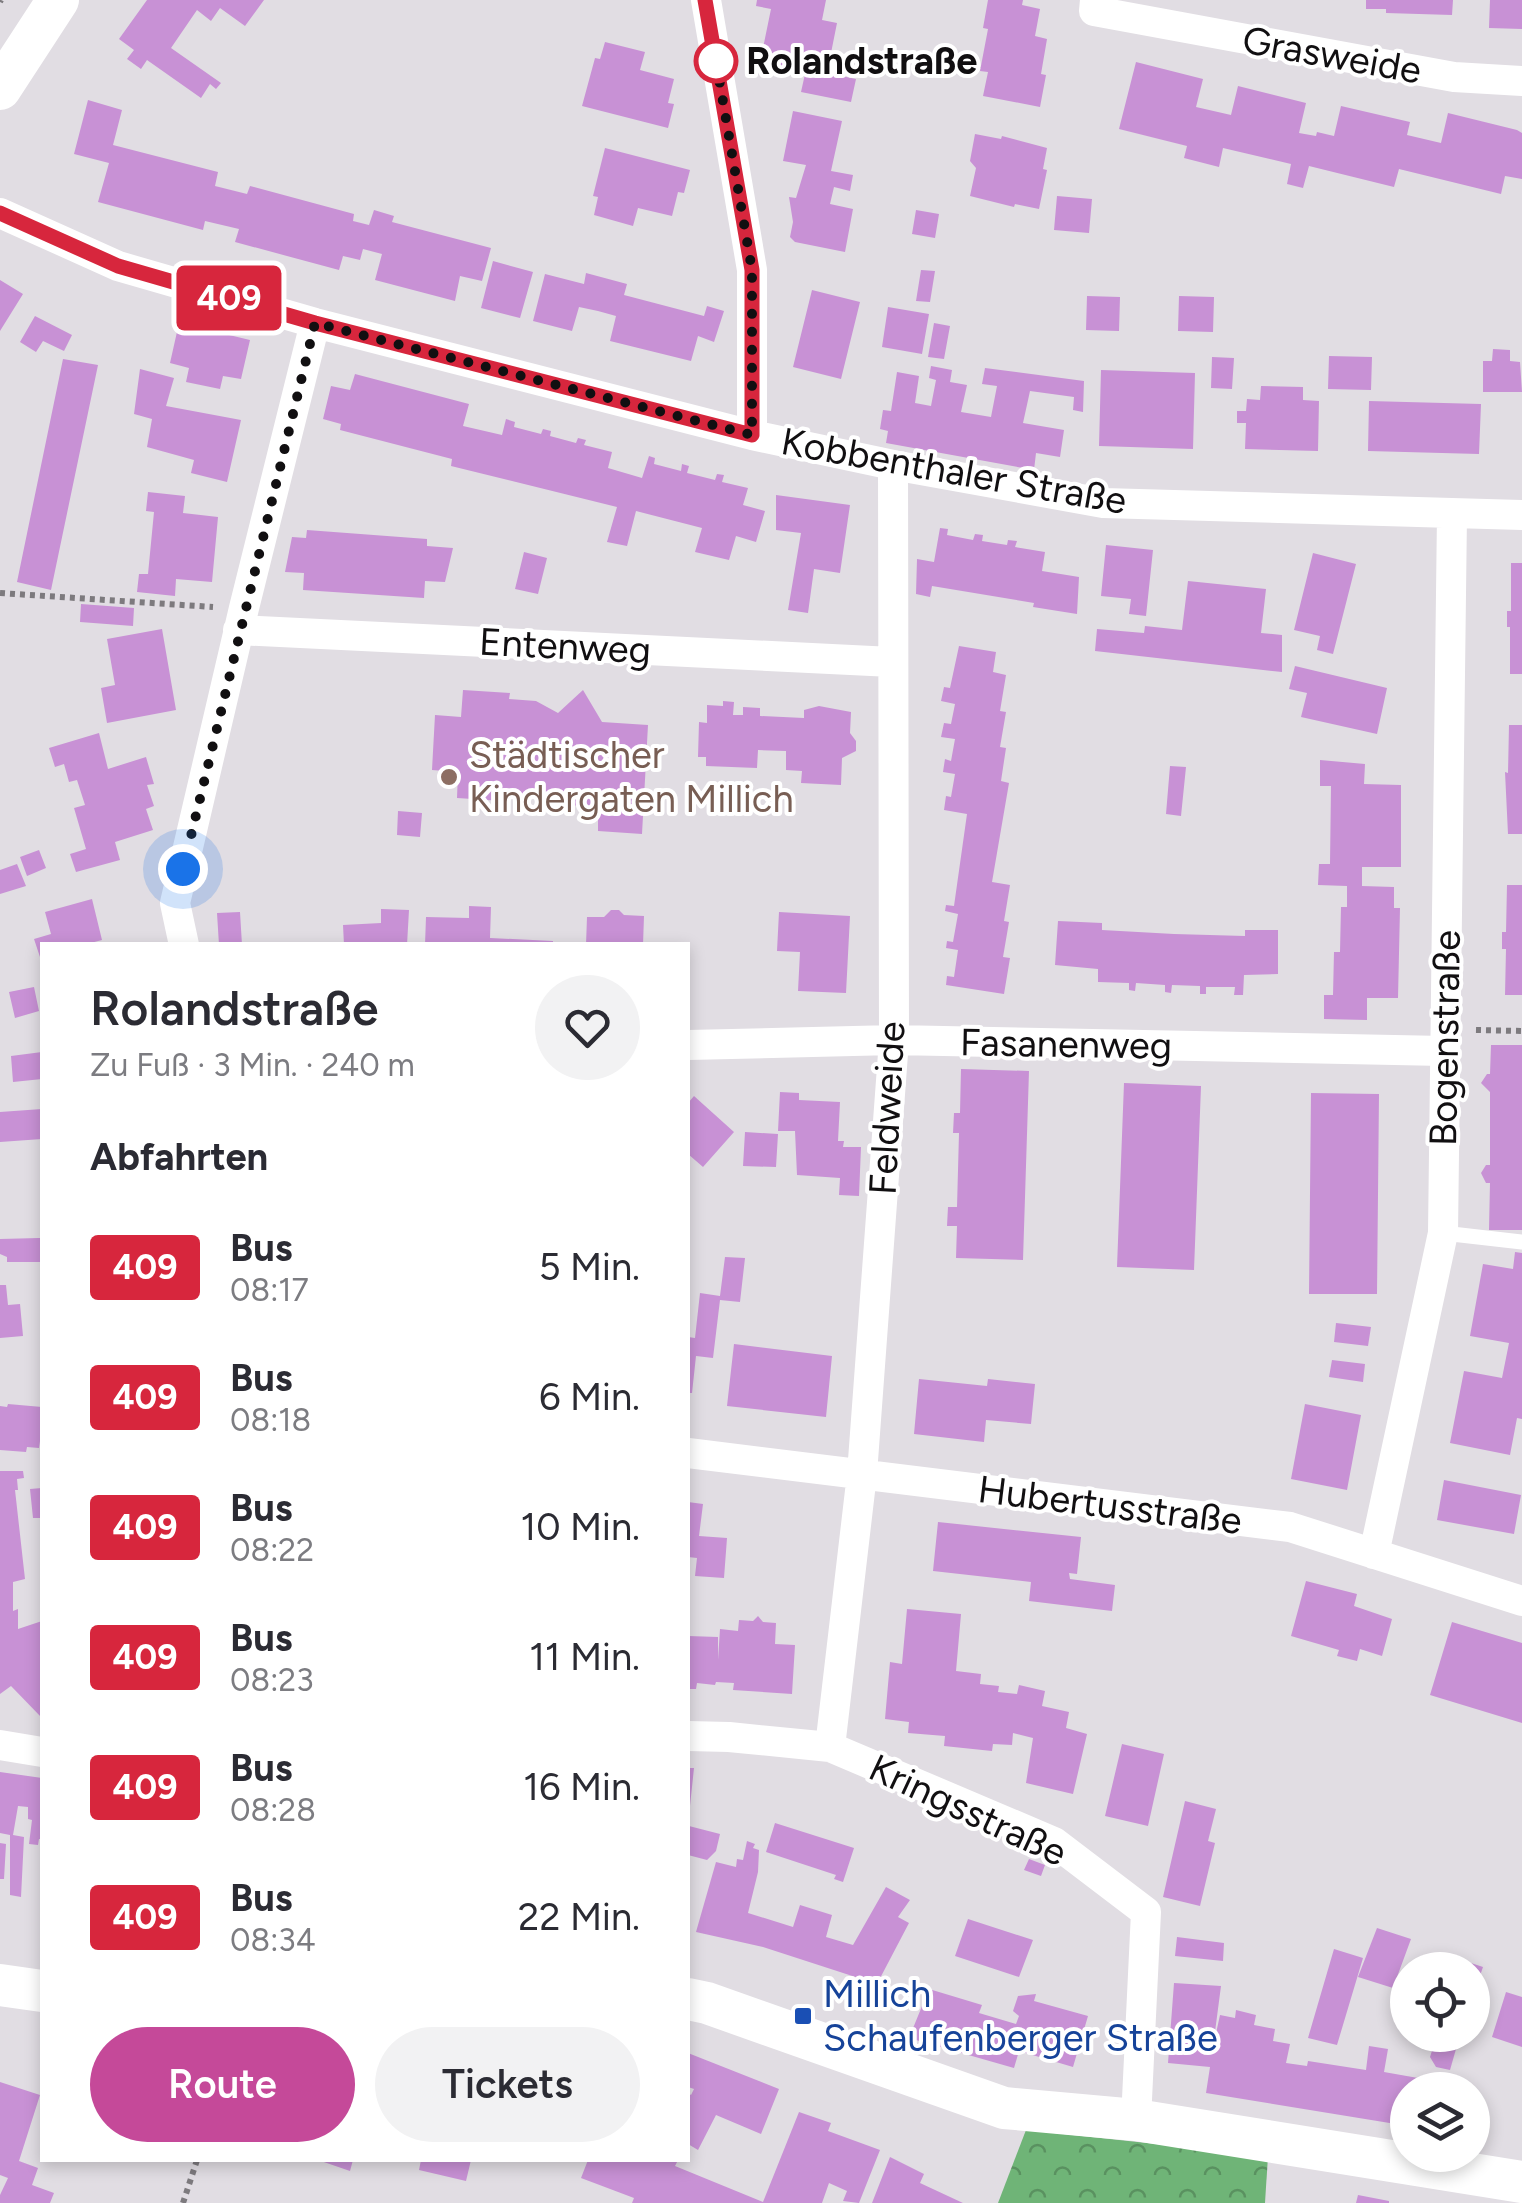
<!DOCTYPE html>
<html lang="de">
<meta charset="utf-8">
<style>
body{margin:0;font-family:Figtree,sans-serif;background:#f2f2f3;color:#2b2b33;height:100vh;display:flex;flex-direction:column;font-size:38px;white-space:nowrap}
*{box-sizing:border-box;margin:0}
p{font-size:32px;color:#7c7c81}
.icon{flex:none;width:55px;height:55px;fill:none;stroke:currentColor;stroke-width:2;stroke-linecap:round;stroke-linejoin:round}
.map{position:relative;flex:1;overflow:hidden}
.side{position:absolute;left:40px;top:942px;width:650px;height:1220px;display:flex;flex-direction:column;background:#fff;border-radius:0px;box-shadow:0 5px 15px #0003}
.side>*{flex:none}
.badge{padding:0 20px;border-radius:8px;font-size:35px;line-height:65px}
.controls{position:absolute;left:1390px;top:1952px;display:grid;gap:20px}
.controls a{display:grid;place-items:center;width:100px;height:100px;border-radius:50%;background:#fff;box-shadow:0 5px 15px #0003;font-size:50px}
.you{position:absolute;width:50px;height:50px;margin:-25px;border:8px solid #fff;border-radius:50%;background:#1a73e8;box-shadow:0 0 0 15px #1a73e833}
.map>.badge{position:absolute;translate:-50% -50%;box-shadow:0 0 0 5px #fff}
h2{padding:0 50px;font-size:38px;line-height:90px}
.round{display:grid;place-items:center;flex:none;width:105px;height:105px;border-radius:52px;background:#f2f2f3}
.summary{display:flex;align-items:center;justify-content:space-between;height:170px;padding:0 50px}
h1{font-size:48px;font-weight:600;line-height:75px}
.cta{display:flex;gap:20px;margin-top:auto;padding:20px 50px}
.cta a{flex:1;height:115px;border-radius:60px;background:#c54999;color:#fff;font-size:40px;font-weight:600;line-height:115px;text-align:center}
.cta a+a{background:#f2f2f3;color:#2b2b33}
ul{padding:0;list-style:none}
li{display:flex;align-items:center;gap:30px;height:130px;padding:0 50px}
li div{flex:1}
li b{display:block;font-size:38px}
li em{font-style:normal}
li .badge{min-width:110px;font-weight:700;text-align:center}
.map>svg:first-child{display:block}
.forest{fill:url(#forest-crowns)}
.building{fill:#c891d5}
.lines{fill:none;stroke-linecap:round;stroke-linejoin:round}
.path{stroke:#7d7a7e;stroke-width:6;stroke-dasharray:5 5;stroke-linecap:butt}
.lane{stroke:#fff;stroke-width:15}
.street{stroke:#fff;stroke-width:30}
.secondary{stroke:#fff;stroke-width:42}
.line-casing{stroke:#fff;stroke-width:22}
.line{stroke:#d7263d;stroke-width:15}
.walk{stroke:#110f11;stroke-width:10;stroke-dasharray:0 18}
.stop-dot{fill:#fff;stroke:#d7263d;stroke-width:5}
.education-dot{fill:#8d6e63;stroke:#fff;stroke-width:4}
.transit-dot{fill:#1a4fb4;stroke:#fff;stroke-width:4}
.labels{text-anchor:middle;stroke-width:8;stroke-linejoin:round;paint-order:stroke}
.street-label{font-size:38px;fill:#110f11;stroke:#fff}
.stop-label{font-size:38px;font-weight:bold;fill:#110f11;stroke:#fff;text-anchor:start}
.education-label{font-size:38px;fill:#785e54;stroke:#fff;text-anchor:start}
.transit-label{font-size:38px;fill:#164399;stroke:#fff;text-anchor:start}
</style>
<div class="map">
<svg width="1522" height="2203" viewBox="0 0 1522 2203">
<defs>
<pattern id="forest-crowns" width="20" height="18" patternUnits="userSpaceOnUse" patternTransform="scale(2.5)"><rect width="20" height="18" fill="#6fb477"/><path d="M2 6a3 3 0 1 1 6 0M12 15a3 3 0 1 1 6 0" fill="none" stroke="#5a9160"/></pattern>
</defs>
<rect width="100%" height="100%" fill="#e1dde3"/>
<path class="forest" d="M1026 2130 1268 2156 1265 2203H998Z"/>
<path class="building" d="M147 0H264L245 26 220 8 211 21 197 10 171 48 221 83 216 89 210 84 201 98 147 60 141 69 127 59 134 50 119 39Z
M757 0H826L822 20 837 23 827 73 856 79 851 102 801 92 805 74 765 65 769 49 763 48 771 9 756 6Z
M988 0H1023L1022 5 1040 9 1035 36 1047 39 1041 74 1046 75 1040 107 983 96 988 72 980 71 988 29 983 28Z
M1366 0H1453L1452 15 1386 13V9H1366Z
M1490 0H1522V29L1489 28Z
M605 42 645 52 640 70 674 79 668 103 674 104 668 128 582 106 595 58 600 59Z
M1136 62 1203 79 1196 107 1231 115 1238 86 1306 103 1299 133 1316 136 1317 132 1334 136 1341 106 1410 122 1407 135 1441 143 1448 113 1517 130 1522 133V179L1505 176 1501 194 1399 169 1394 187 1309 166 1303 188 1287 184 1291 164 1223 148 1219 167 1184 158 1187 146 1119 129Z
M88 100 122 110 113 145 218 172 215 186 247 194 250 186 354 214 353 221 369 225 374 210 394 216 392 222 491 248 482 281 460 276 455 301 375 280 382 254 363 249 360 260 343 256 339 270 235 242 239 229 205 221 203 230 98 202 109 163 74 154Z
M793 111 842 121 831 171 853 175 850 191 834 187 830 204 853 209 845 252 795 242 790 237 793 222 789 197 796 198 806 165 783 161Z
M975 134 1001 139 1002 136 1047 148 1043 169 1047 170 1039 209 1015 204 1014 207 970 196 976 168 970 161Z
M605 148 690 170 684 193 678 192 672 216 638 208 633 226 594 215 598 197 593 196Z
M1057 196 1092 199 1089 233 1054 230Z
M916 210 939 214 935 238 912 234Z
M493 261 533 272 520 318 481 308Z
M921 270 935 271 930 302 916 301Z
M586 273 627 284 624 295 704 316 707 306 724 311 714 342 698 336 691 361 610 341 616 316 598 311 579 307 572 331 533 321 545 274 584 284Z
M0 280 23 294 0 331Z
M812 290 860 302 841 379 793 367Z
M1087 296 1120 297 1119 331 1086 330Z
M1179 296 1214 297 1213 332 1178 331Z
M888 307 929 314 922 354 882 347Z
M35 316 72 335 64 351 43 341 36 352 20 342Z
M179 323 250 340 241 379 223 376 220 389 186 382 189 368 170 363Z
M934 323 950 326 944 359 928 357Z
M1493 349 1510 350V361L1520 362 1522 392H1483V361H1492Z
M1329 356 1372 357 1371 390 1328 389Z
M1212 357 1234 358 1232 389 1211 388Z
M63 359 98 365 51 590 17 582Z
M931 366 952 370 950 382 967 385 961 412 991 417 997 386 982 384 985 368 1084 381 1083 412 1073 410 1074 397 1030 391 1023 423 1064 430 1060 457 1036 453 1034 470 886 443 888 431 880 429 883 410 891 411 897 372 919 376 915 403 931 406 936 380 929 378Z
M140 369 174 378 166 406 241 420 227 482 191 473 194 460 147 447 152 419 134 414Z
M1101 370 1195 373 1193 449 1099 446Z
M355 374 469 404 463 426 502 435 506 419 515 422 514 427 541 434 543 429 551 431 550 436 576 443 578 438 586 440 584 445 612 452 608 468 642 478 649 456 655 458 654 464 681 471 682 464 689 466 687 473 715 480 717 474 724 475 722 482 748 488 743 505 765 511 756 542 736 536 729 560 695 552 702 528 636 511 627 546 607 542 617 507 451 466 452 459 340 430 341 424 323 419 331 386 350 390Z
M1261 386 1303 387V400L1319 401 1318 451 1245 449 1246 423H1237V411H1246L1247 399 1260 400Z
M1369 401 1481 404 1479 454 1368 451Z
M148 492 185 496 183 513 218 517 212 582 176 579 175 596 137 592 139 574H148L154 512 146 511Z
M776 495 850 505 840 573 814 569 808 613 788 610 801 533 776 530Z
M940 528 948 529 947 535 973 540 975 534 983 535 982 541 1007 545 1008 540 1017 541 1015 547 1045 552 1042 571 1079 577 1077 614 1033 607 1034 603 932 586 930 597 916 594 917 559 934 562Z
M307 530 427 539V546L453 548 445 582 425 581 424 598 303 590 304 573 285 572 292 537 306 538Z
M1106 545 1153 550 1146 616 1129 614 1131 599 1101 596Z
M524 552 547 558 538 594 515 589Z
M1313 553 1356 564 1333 654 1317 650 1320 636 1294 630Z
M1511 563H1522V674H1510V627H1507V611H1511Z
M1188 581 1266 589 1261 633 1282 635V672L1095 651 1097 629 1144 633 1145 626 1182 630Z
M81 604 134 608 133 626 80 622Z
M162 629 176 710 107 723 101 688 115 685 107 639Z
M959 646 996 652 993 672 1006 675 1000 711 1006 712 1000 747 1006 748 1001 781 1009 783 992 882 1010 885 1004 921 1009 922 1003 957 1010 958 1004 994 946 985 947 976 954 977 958 950 946 948 947 941 953 942 958 914 945 911 946 905 954 906 967 814 944 810 946 796 951 797 955 774 943 772 945 759 951 761 955 739 941 737 944 723 951 724 955 704 941 701 944 687 950 688Z
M1295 666 1387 688 1377 734 1301 717 1307 693 1289 689Z
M463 690 510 693 509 699 536 701 558 713 583 690 602 722 648 725 642 834 598 831V807L539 803V797L504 795 503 801 457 798 458 772 432 770 435 715 461 717Z
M723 701 734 702 733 715H743V707L760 708V716L804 718V710L819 706 851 712 850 733 856 741V751L842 758 841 785 801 783 802 771 786 770V751L758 750 757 768 706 766V757H698L699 722 707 723V705L723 706Z
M1509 725H1522V834H1508L1505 772 1508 773Z
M99 733 108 769 146 757 154 784 147 785 154 806 146 809 153 830 115 842 120 860 76 872 70 854 86 849 74 808 85 805 77 780 69 782 64 764 55 767 49 748Z
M1320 760 1365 764 1364 784 1401 785V867H1362V886L1394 887V908H1400L1398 998H1367V1020L1324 1019V995H1333L1334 952H1340L1341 907H1347V886L1318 885 1319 864H1330L1331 786H1320Z
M1170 766 1186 767 1181 816 1166 814Z
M398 811 422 813 420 837 397 835Z
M39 850 46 868 27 876 20 857Z
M17 864 26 886 0 894V870Z
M1507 885H1522V995H1505L1506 949H1502V932H1506Z
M92 899 102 940 83 945H42V963L34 939 51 934 45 912Z
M469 906 491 907 490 938 553 941V945H425L426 917 469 918Z
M381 909 409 910 407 945H344L343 925 381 923Z
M611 910H619L624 915 644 916 643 945H586L587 917H604Z
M240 912 242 945H219L217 913Z
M779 912 850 916 846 993 798 991 800 952 777 951Z
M1058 921 1102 923V930L1174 934 1245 936V930H1278V974L1244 975 1243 995H1234L1235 987H1206V994H1200V986L1172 985 1171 993 1165 992V985L1136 983 1135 991 1129 990V983L1098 982V969L1055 965Z
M34 987 39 1011 15 1018 9 992Z
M1491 1045H1522V1230H1489L1490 1183H1486L1481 1173 1486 1165H1490V1092L1481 1083 1487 1074H1490Z
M42 1052V1079L13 1082 11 1056Z
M961 1069 1029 1071 1023 1260 956 1258 957 1226H947L948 1207H957L959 1133H953L954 1113H960Z
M1124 1083 1201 1086 1194 1270 1117 1267Z
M780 1092 799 1093V1100L840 1102 838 1141H844L843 1147H861L859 1196 839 1195 840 1178 797 1175 795 1131H778Z
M1311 1093 1379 1094 1377 1294H1309Z
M694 1096 734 1132 703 1167 688 1154V1103Z
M42 1109V1139L0 1142V1112Z
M745 1132 778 1134 776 1167 743 1166Z
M39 1238H42V1262H7V1257L0 1254V1239Z
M1515 1252 1522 1253V1419L1517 1418 1510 1455 1450 1443 1464 1371 1502 1378 1509 1343 1470 1336 1483 1264 1513 1269Z
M725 1257 745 1258 740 1302 720 1300 713 1358 696 1356 692 1393H688V1337L695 1338 700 1293 720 1296Z
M0 1285H6L8 1305 20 1304 23 1336 0 1338Z
M1336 1323 1371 1327 1368 1346 1334 1342Z
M734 1344 832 1356 826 1417 727 1406Z
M1332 1360 1365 1364 1363 1382 1329 1377Z
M919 1379 987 1386 988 1379 1035 1384 1031 1424 986 1420 984 1442 914 1434Z
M8 1404 42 1407V1441H40L39 1448 27 1447 26 1452 0 1450V1406L7 1407Z
M1305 1404 1361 1415 1347 1490 1291 1479Z
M0 1471H23L24 1478 17 1479 18 1490H15L25 1579 13 1582V1611L18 1609V1629L42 1621V1718L11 1686 0 1694Z
M1444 1480 1521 1495 1514 1534 1437 1520Z
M42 1488V1518H33L30 1489Z
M688 1502 703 1504 699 1536 727 1538 724 1578 695 1576 697 1558 688 1557Z
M938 1522 1081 1537 1077 1574 1069 1573 1070 1579 1115 1585 1112 1611 1029 1601 1031 1582 933 1571Z
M1306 1581 1357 1594 1354 1606 1392 1619 1382 1656 1360 1649 1357 1661 1337 1656 1339 1650 1291 1636Z
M907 1609 961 1614 956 1671 981 1674 980 1684 999 1686 998 1692 1017 1694 1019 1685 1045 1691 1042 1706 1069 1712 1066 1728 1087 1734 1073 1794 1026 1783 1033 1738 1013 1733 1012 1745 993 1744 992 1751 944 1746 945 1736 908 1733 909 1722 885 1719 890 1662 902 1664Z
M758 1616 763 1622 776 1623 775 1644 795 1645 792 1694 733 1690 734 1683 716 1682 715 1685 697 1683 696 1689H688V1636L718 1637V1660L720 1629 738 1631 739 1620 753 1621Z
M1452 1622 1522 1643V1723L1430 1695Z
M1122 1744 1164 1754 1148 1826 1105 1816Z
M688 1768H694L690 1806 688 1805Z
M0 1772 42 1778V1839H39L38 1845 29 1844 32 1820 28 1819V1807L18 1806 13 1835 24 1837 21 1897 10 1895V1835L0 1833Z
M1185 1801 1216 1809 1208 1841 1215 1843 1200 1906 1163 1897Z
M775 1823 854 1848 843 1882 834 1879 836 1875 766 1852Z
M689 1826 720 1834 716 1851 707 1860 688 1855Z
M747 1841 755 1844 753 1848 759 1850 758 1872 748 1913 793 1927 800 1905 832 1915 826 1937 853 1945 886 1887 910 1900 898 1917 909 1923 877 1984 763 1947 696 1932 716 1862 736 1867 737 1859 743 1860Z
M0 1843 6 1844 4 1879H0Z
M1029 1859 1045 1865 1041 1876 1024 1870Z
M968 1919 1033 1940 1019 1977 955 1956Z
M1377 1928 1411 1939 1393 1988 1358 1977Z
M1177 1937 1224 1943 1223 1961 1175 1956Z
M1334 1949 1363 1958 1337 2045 1308 2038Z
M1450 1956 1483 1967 1473 1996 1472 1970H1445Z
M1174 1983 1221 1986 1213 2047 1220 2015 1235 2018 1236 2010 1256 2015 1254 2025 1275 2029 1273 2041 1290 2044 1286 2063 1307 2066 1308 2061 1366 2070 1369 2046 1388 2049 1384 2072 1418 2078 1417 2090H1408V2126L1206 2093 1210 2067 1168 2063Z
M929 1989 982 2005 979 2013 1016 2024 1019 2016 1013 2011 1018 1996 1036 1994 1034 2001 1088 2016 1073 2067 1019 2051 1014 2068 909 2038Z
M1506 1992 1522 1997V2047L1492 2037Z
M1437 2035H1460L1450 2070 1436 2067 1430 2057Z
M688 2053 779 2089 761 2134 716 2115 698 2150 688 2144V2093L691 2095 694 2089 688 2087Z
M0 2082 40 2095 19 2161 38 2168 32 2185 54 2193 50 2203H0V2195L8 2178 0 2175Z
M799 2112 831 2123 828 2131 880 2150 859 2203 843 2201 847 2191 829 2183 822 2203H632L634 2198 581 2178 588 2160H678L675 2166 763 2202Z
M890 2157 924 2174 920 2183 963 2203H872Z
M318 2160H353L350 2171Z
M421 2160H471L466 2181 419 2170Z
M1358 2195 1389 2201V2203H1356Z"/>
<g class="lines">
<path class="path" d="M0 2 1 0
M0 593 213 607
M1476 1030 1522 1031
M183 2203 197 2160"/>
<path class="lane" d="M1443 1233 1522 1242"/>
<path class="street" d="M706 0 752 270V435
M1095 0 1094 11 1454 77 1522 81
M0 213 118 266 315 323 752 435 893 465 1103 503 1522 515
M238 630 892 662
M184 945 175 903 244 608 315 323
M688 1045 894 1040 1444 1051
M688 1453 1290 1527 1522 1601
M1374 1554 1443 1233 1452 514
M688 1736 729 1737 830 1747 1054 1842 1146 1912 1136 2120
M0 1745 42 1752
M830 1747 862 1474 894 1040 893 465"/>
<path class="secondary" d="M0 89 58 0
M0 1985 42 1991
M688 1999 707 2003 1004 2108 1136 2120 1522 2182"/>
</g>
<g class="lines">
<defs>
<path id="line" d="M0 213 118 266 315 323 752 435V270L705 0"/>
</defs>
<use href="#line" class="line-casing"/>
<use href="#line" class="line"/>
<path class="walk" d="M183 869 315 323 752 435V270L716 61"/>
</g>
<circle class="stop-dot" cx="716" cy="61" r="20"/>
<circle class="education-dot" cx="449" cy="777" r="10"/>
<rect class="transit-dot" x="793" y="2006" width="20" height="20" rx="5"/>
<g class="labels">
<g class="street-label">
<text transform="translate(1332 55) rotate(10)" y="13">Grasweide</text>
<text transform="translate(954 471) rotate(10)" y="13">Kobbenthaler Straße</text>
<text transform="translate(565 646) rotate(3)" y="13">Entenweg</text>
<text transform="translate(1445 1038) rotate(-89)" y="13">Bogenstraße</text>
<text transform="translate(1066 1044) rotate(1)" y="13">Fasanenweg</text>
<text transform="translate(887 1108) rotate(-87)" y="13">Feldweide</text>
<text transform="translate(1110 1505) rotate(7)" y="13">Hubertusstraße</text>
<text transform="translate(968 1810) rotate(25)" y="13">Kringsstraße</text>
</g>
<g class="stop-label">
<text x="746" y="74">Rolandstraße</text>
</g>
<g class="education-label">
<text x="469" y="768">Städtischer<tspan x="469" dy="44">Kindergaten Millich</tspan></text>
</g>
<g class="transit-label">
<text x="823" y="2007">Millich<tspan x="823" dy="44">Schaufenberger Straße</tspan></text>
</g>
</g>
</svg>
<div class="controls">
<a><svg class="icon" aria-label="locate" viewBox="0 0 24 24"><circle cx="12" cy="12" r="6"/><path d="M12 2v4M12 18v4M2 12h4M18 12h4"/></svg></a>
<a><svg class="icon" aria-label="layers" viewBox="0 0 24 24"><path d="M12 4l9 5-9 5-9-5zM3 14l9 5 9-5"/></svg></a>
</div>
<div class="you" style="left:183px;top:869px"></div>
<b class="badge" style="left:229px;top:298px;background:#d7263d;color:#fff">409</b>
<section class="side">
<div class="summary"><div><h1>Rolandstraße</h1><p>Zu Fuß · 3 Min. · 240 m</p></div><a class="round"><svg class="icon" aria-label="heart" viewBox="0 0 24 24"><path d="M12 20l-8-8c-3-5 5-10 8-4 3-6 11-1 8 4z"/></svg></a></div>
<h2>Abfahrten</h2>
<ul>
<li><span class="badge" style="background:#d7263d;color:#fff">409</span><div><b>Bus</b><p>08:17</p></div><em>5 Min.</em></li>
<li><span class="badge" style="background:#d7263d;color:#fff">409</span><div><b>Bus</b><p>08:18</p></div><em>6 Min.</em></li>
<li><span class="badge" style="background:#d7263d;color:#fff">409</span><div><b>Bus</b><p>08:22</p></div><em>10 Min.</em></li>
<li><span class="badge" style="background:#d7263d;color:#fff">409</span><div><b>Bus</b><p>08:23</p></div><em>11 Min.</em></li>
<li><span class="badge" style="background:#d7263d;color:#fff">409</span><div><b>Bus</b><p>08:28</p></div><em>16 Min.</em></li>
<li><span class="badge" style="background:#d7263d;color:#fff">409</span><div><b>Bus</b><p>08:34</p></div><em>22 Min.</em></li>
</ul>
<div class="cta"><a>Route</a><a>Tickets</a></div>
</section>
</div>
